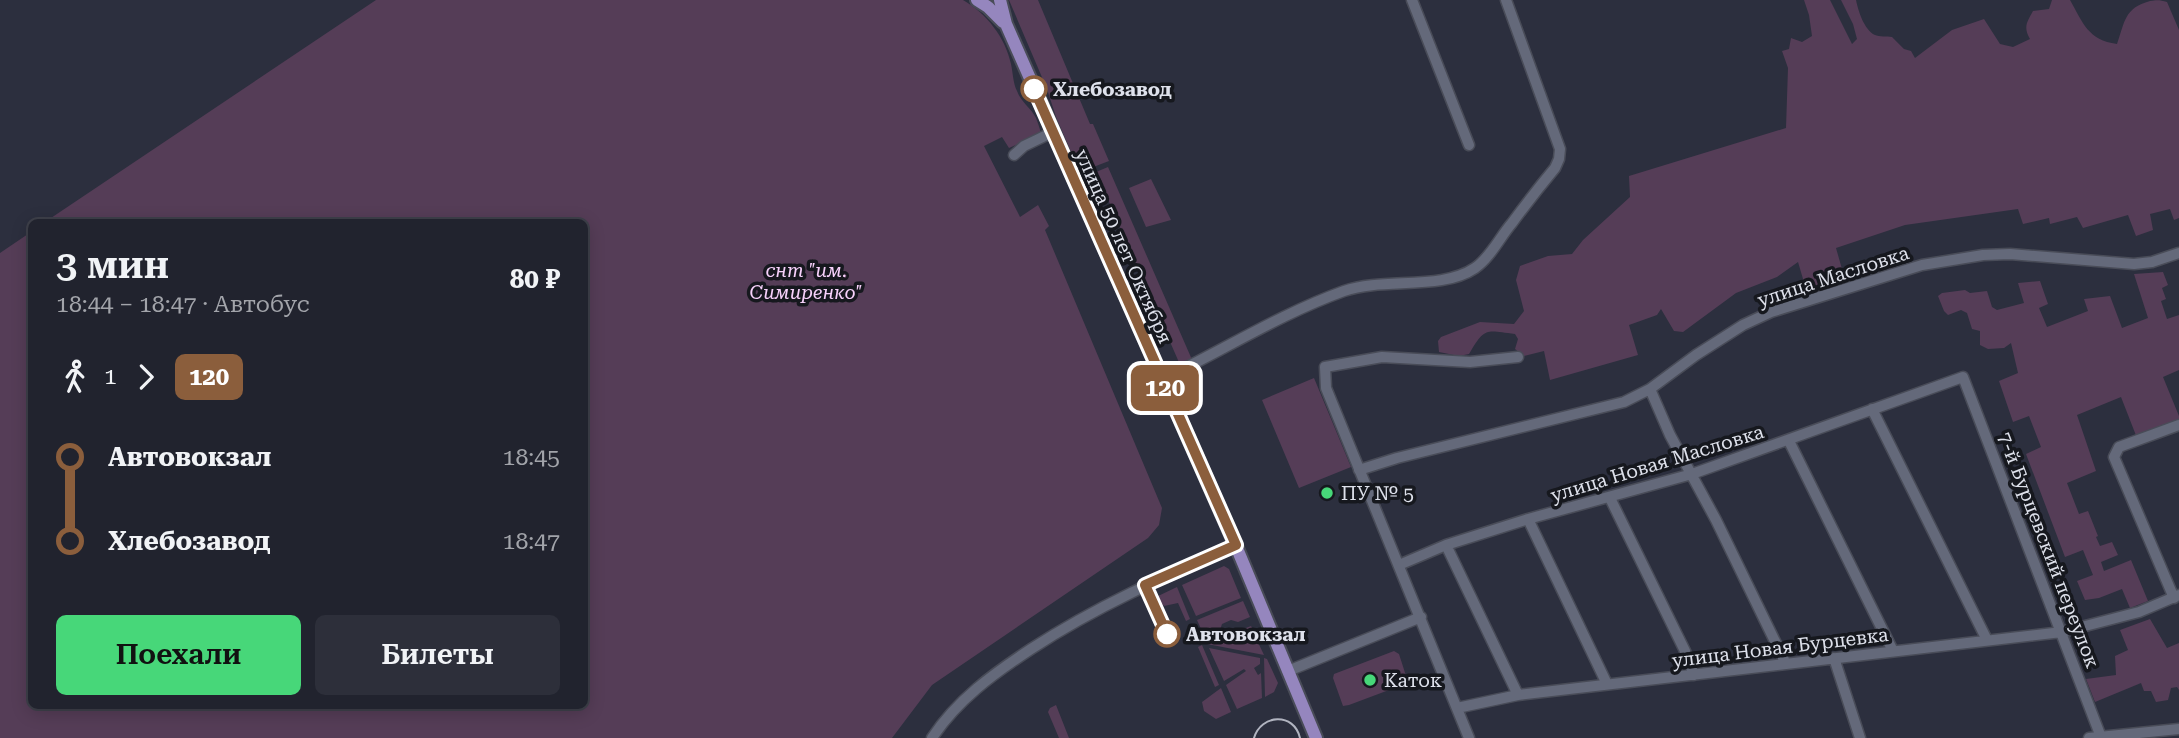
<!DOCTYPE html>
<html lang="ru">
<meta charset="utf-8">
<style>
body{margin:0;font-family:"Roboto Serif",serif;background:#2d2f3a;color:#f1f3f6;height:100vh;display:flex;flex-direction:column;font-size:26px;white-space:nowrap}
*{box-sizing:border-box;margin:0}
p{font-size:23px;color:#a2a4aa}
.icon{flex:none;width:38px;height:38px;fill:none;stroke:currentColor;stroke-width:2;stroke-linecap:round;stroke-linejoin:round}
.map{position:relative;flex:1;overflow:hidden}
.side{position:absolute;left:28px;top:219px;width:560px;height:490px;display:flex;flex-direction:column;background:#21232e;border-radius:10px;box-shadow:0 4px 18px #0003,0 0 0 2px #3e404a}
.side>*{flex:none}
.badge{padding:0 14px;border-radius:10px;font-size:24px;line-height:46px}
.map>.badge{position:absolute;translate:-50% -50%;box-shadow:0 0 0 4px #fff}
.legs{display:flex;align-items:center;gap:10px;height:77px;padding:0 28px;font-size:23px}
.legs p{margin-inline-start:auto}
.summary{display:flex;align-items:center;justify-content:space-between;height:119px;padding:0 28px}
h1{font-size:38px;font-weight:600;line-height:52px}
.action{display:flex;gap:14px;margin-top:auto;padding:14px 28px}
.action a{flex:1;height:80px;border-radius:10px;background:#47d779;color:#111;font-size:28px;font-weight:600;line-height:80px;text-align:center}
.action a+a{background:#2d2f3a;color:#f1f3f6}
ul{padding:0 28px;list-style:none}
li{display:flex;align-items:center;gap:24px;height:84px;font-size:26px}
li i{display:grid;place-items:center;width:10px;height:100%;margin:0 9px;background:currentColor}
li i::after{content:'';width:18px;height:18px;margin:-9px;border:5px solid;border-radius:50%;background:#21232e}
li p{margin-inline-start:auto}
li:first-child i{background:linear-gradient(#0000 50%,currentColor 0)}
li:last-child i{background:linear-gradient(currentColor 50%,#0000 0)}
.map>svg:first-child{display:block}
.green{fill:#553d57}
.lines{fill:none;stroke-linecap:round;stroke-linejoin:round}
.minor-casing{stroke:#494c58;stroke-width:13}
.major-casing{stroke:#494c58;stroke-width:16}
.minor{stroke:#64697a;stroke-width:10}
.major{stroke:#9586be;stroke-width:12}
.tram{stroke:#b1b4c0;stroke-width:2}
.line-1-casing{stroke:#fff;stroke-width:16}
.line-1{stroke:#8b5e3c;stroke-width:10}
.stop-1-dot{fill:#fff;stroke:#8b5e3c;stroke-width:3.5}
.poi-dot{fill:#47d779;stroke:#16181e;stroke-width:2.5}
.labels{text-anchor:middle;stroke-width:7;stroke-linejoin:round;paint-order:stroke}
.stop-label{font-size:19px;font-weight:bold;fill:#dee1eb;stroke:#16181e;text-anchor:start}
.street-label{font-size:19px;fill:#dee1eb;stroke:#16181e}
.park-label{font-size:19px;font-style:italic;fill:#f7d1fb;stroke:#16181e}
.poi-label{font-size:19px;fill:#dee1eb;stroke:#16181e;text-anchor:start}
</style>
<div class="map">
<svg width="2179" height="738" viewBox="0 0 2179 738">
<rect width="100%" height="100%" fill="#2c2f3e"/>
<path class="green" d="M376 0H963C987 14 1005 37 1011 64 1013 73 1013 83 1017 91 1021 102 1031 108 1036 118 1038 123 1040 129 1041 134L1009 148 1002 137 984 146 1020 217 1038 205 1049 226 1045 230 1162 508 1159 525 1148 538 932 685 892 738H0V253L31 232 32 705H584V222H45Z
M1009 0H1038L1090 124H1093L1109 161 1088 169 1078 168 1056 117 1047 89Z
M1804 0H1830L1852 44 1857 39 1853 24 1841 0H1856C1858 10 1864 30 1875 35 1879 37 1887 36 1892 37L1904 49 1911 51 1915 58 1952 30 1984 19 2000 44 2013 47 2030 39C2023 27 2027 22 2033 11L2049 9 2052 0H2070C2083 23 2088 40 2117 44 2125 22 2124 8 2150 1 2157 0 2160 0 2167 2L2179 30V218L2174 220 2170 209 2150 214 2153 230 2136 236 2128 215 2083 228 2077 217 2050 224 2049 218 2023 224 2018 209 1905 225 1836 248 1844 276 1806 289 1798 262 1777 277 1736 293 1683 332 1674 331 1661 309 1657 315 1629 325 1638 355 1550 380 1544 351 1524 356 1515 349 1518 339 1515 334C1485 330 1485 327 1469 354L1459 356 1439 352 1438 341 1441 337 1480 322 1514 324 1524 311 1516 280 1520 266 1548 256 1572 254 1583 240 1630 197 1629 176 1786 128 1788 68 1782 51 1789 49 1791 38 1802 42 1812 36 1809 15Z
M1108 167 1193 362 1181 367 1096 172Z
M1151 179 1171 220 1146 227 1129 188Z
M2163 272 2168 285 2162 288 2166 299 2161 301 2167 319 2179 315V370L2163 377 2179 416V421L2137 438 2121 397 2077 415 2096 471 2067 483 2079 514 2088 511 2098 536 2096 537 2100 546 2112 542 2118 555 2101 562 2104 571 2131 560 2148 601 2130 608 2122 589 2099 598 2085 600 2077 581 2093 575 2083 550 2065 557 2026 454 2041 447 2029 416 2013 422 1999 381 2018 373 2011 343 2004 348 1988 349 1980 345V331L1972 329 1967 313 1961 310 1948 315 1944 311 1938 296 1942 293 1965 290 1970 293 1987 291 1992 307 1997 310 2024 303 2018 283 2040 281 2048 304 2039 308 2047 327 2088 311 2084 299 2110 296 2122 328 2148 318 2134 274Z
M1314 378 1351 467 1299 488 1262 400Z
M1224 566 1229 569 1241 598 1196 616 1182 585Z
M1177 587 1190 619 1186 621 1178 603 1164 606 1156 597Z
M1243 601 1250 617 1238 622 1231 620 1222 624 1220 630 1204 636 1197 620Z
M2150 619 2167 648 2179 643V690L2177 687 2171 688 2168 700 2156 702 2151 691H2144L2141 683 2095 702 2086 679 2116 675 2115 656 2128 650 2120 630Z
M1251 626 1252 628 1249 630 1251 635 1254 634 1264 655 1207 644 1223 637 1230 641 1239 637 1241 630Z
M1202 645 1219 685 1215 687 1198 647Z
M1209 648 1260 658V664L1254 668 1258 675 1261 673 1262 698 1237 709 1226 685 1246 671 1244 669 1224 681Z
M1394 651 1399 654 1407 679 1405 684 1349 705 1343 706 1333 678 1334 674Z
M1264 658 1267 659 1278 683 1274 692 1265 697Z
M1221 688 1231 712 1216 719 1204 711 1202 702Z
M1056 705 1069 738H1059L1048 712 1050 708Z"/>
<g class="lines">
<defs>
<path id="minor" d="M1412 0 1469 145
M1014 155 1024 146 1053 132
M1161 380C1222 351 1280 314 1344 291 1384 277 1441 291 1475 268 1490 258 1500 237 1512 223 1526 204 1540 186 1555 168L1559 159 1560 149 1506 0
M1650 389 1670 435 1716 520 1786 664
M1872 409 1987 640
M1789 441 1893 651
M1359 470 1397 458 1624 402 1650 389 1696 355 1743 325 1771 312 1922 265 1983 255 2010 254 2134 264 2152 262 2179 253
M1610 498 1685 651 1694 675
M1528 519 1607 684
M1446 545 1518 695
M1399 565 1446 545 1528 519 1692 474 1963 377 2101 737
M2174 598 2114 457 2119 447 2179 425
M1834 658 1860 738
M1288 671 1421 617
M1457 708 1518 695 2062 632 2139 612 2179 595
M932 738C957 700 993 674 1031 649 1097 606 1163 577 1236 546
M1469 738 1326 388 1325 367 1382 357 1470 362 1518 357
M2089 738 2179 729"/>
<path id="major" d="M977 0 988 7 1003 22
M1000 0 1006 24 1236 546 1316 738"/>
</defs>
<use href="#minor" class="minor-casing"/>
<use href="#major" class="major-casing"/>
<use href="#minor" class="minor"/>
<use href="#major" class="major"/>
<path class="tram" d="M1254 738C1261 714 1294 712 1300 738"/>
</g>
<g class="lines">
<defs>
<path id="line-1" d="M1034 89 1236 545 1145 585 1167 634"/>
</defs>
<use href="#line-1" class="line-1-casing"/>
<use href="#line-1" class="line-1"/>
</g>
<g class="stop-1-dot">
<circle cx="1034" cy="89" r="12"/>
<circle cx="1167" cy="634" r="12"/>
</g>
<g class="poi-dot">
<circle cx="1327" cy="493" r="7"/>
<circle cx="1370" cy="680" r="7"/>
</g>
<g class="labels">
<g class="stop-label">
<text x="1053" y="96">Хлебозавод</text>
<text x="1186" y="641">Автовокзал</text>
</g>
<g class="street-label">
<text transform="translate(1124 246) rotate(66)" y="7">улица 50 лет Октября</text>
<text transform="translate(1833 276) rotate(-18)" y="7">улица Масловка</text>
<text transform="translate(1657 463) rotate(-17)" y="7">улица Новая Масловка</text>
<text transform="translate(2049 550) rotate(69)" y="7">7-й Бурцевский переулок</text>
<text transform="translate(1780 647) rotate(-7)" y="7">улица Новая Бурцевка</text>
</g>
<g class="park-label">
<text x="806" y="277">снт "им.<tspan x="806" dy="22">Симиренко"</tspan></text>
</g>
<g class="poi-label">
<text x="1341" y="500">ПУ № 5</text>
<text x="1384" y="687">Каток</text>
</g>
</g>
</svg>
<b class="badge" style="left:1165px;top:388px;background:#8b5e3c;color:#fff">120</b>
<section class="side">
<div class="summary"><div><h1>3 мин</h1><p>18:44 – 18:47 · Автобус</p></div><b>80 ₽</b></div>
<div class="legs"><svg class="icon" aria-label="walk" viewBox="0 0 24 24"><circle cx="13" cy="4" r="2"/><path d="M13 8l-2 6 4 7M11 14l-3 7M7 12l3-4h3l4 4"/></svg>1<svg class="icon" aria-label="forward" viewBox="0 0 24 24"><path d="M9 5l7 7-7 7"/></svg><b class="badge" style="background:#8b5e3c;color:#fff">120</b></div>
<ul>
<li><i style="color:#8b5e3c"></i><b>Автовокзал</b><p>18:45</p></li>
<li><i style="color:#8b5e3c"></i><b>Хлебозавод</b><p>18:47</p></li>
</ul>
<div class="action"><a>Поехали</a><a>Билеты</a></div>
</section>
</div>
